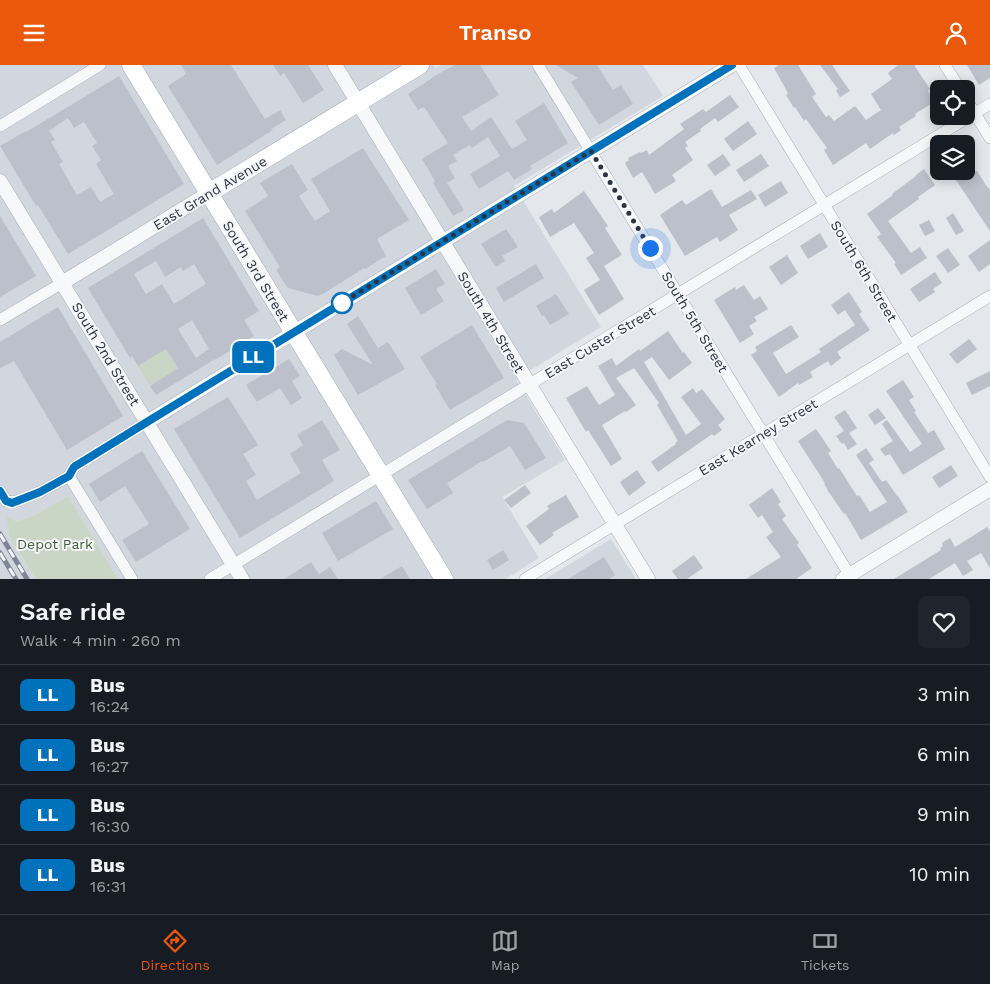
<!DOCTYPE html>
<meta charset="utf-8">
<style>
body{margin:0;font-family:"Work Sans",sans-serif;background:#20242c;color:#f1f3f6;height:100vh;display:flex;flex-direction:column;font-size:19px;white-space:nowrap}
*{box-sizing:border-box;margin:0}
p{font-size:16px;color:#9ea1a6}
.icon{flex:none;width:28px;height:28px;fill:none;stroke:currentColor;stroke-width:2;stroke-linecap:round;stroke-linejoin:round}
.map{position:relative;height:514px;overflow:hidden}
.drawer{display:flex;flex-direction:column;background:#171b24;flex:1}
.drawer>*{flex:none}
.badge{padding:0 10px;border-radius:8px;font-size:18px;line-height:32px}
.controls{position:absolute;left:930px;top:15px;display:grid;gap:10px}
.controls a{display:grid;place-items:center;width:45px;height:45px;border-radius:8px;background:#171b24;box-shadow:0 2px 12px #0003;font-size:25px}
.you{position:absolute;width:25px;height:25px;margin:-12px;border:4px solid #fff;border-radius:50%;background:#1a73e8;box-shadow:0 0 0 8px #1a73e833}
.map>.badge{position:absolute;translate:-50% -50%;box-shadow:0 0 0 2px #fff}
.round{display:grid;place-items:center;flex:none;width:52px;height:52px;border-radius:8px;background:#20242c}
.summary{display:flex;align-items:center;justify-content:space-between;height:85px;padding:0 20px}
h1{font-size:24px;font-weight:600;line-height:38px}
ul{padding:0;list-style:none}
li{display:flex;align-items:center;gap:15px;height:60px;padding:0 20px;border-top:1px solid #363941}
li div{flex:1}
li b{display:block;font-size:19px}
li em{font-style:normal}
li .badge{min-width:55px;font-weight:700;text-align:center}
header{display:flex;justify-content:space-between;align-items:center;height:65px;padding:0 20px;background:#ea580c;color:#fff;font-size:22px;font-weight:600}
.menu{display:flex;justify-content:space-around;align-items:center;height:70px;border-top:1px solid #363941;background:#171b24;font-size:14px;color:#9ea1a6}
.menu a{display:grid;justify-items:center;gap:2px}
.menu .selected{color:#ea580c}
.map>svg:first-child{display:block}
.built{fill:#d2d6de}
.green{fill:#c9d6c5}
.building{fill:#bbc0ca;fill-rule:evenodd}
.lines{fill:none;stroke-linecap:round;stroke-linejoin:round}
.minor-casing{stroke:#a9aeb7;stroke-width:12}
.tertiary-casing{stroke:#a9aeb7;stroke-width:15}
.primary-casing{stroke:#a3abb8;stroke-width:19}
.minor{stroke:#f7f8fa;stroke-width:11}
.tertiary{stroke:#f7f8fa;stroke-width:14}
.primary{stroke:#fff;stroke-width:18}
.rail-casing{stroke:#7d8696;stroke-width:5}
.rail{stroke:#f4f6f9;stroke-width:3;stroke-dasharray:9;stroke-linecap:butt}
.line-casing{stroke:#fff;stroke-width:11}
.line{stroke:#0072bc;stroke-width:8}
.walk{stroke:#2b3445;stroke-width:5;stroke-dasharray:0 9}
.stop-dot{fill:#fff;stroke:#0072bc;stroke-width:2.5}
.labels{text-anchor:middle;stroke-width:4;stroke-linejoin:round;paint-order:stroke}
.street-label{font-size:14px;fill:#2b3445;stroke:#f4f6f9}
.park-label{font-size:14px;fill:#3f6138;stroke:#f4f6f9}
</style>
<header><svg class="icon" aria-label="menu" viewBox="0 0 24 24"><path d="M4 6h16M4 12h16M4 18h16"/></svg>Transo<svg class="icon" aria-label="person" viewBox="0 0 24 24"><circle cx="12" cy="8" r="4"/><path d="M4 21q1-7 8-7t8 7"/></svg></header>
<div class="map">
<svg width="990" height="514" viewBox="0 0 990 514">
<rect width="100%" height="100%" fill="#e4e7ec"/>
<path class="built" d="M0 0H433L435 3 441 0H643L663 31 514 121 601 262 516 314 565 395 502 432 539 493 505 514H118L68 431 33 451 16 456 8 452 9 471 36 514H0Z
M611 474 636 514H545Z"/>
<path class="green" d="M166 284 178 303 150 321 138 301Z
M68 431 118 514H36L9 471 7 451 16 456 33 451Z"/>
<path class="building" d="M181 0H231L265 54 280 45 286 55 271 64 273 65 217 100 168 21 186 9Z
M273 0H308L324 25 303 38 284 8 280 11Z
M455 0H480L499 30 462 52 471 66 491 52 512 84 527 75 515 56 544 38 568 78 530 101 532 104 514 115 508 106 479 124 470 109 500 91 488 72 472 83 469 80 453 90 457 96 448 101 455 113 447 118 464 145 453 151 433 118 435 116 422 94 448 78 424 42 418 45 408 29 438 9Z
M556 0H597L613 25 621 20 633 39 599 60 571 17 578 13Z
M779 0H798L816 29 812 32 826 52 829 50 834 56 855 41 866 55 881 45 871 29 892 14 888 8 898 0H914L930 24 928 26 934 37 915 49 916 51 899 62 901 65 894 70 893 68 870 84 866 78 833 100 824 85 827 83 806 54 804 56 795 42 794 43 786 30 788 28 774 3Z
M820 0H832L850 26 840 32 836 26 838 24Z
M967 0H990V13L979 20Z
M119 11 184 119 68 189 38 140 36 141 0 81 26 66V67ZM68 53 74 63 84 57 97 78 92 81 101 95 96 99 114 129 100 137 91 122 77 130 59 99 63 97 51 77 55 75 49 66Z
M730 30 739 42 718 57 715 53 700 64 701 66 685 77 688 81 685 83 693 95 672 110 676 116 655 129 642 107 633 113 625 98 629 95 628 93 640 87 641 88 647 85 649 90 684 64 680 59 703 44 706 47Z
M748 56 757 69 733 86 724 74Z
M363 83 409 155 377 174 386 191 365 204 364 203 323 229 318 231 288 223 276 205 280 202 245 146 268 131 260 118 292 99 308 125 299 131 315 156 330 146 311 114Z
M723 89 731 100 715 111 707 100Z
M761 89 769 101 744 117 736 105Z
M924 104 935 120 918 132 919 134 888 156 911 188 920 182 927 193 901 210 894 199 896 198 877 172 881 169 867 149 893 130 892 129 916 111V110Z
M950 106H977L986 120 990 125V166Z
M781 116 788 128 765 142 758 130Z
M711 124 722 142 751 125 757 134 729 150 738 165 720 177 717 172 685 191 660 150 682 135 686 140Z
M584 126 608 161 605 163 622 190 604 201 624 234 599 250 584 225 600 215 586 193 594 188 574 158 550 172 539 152 552 144 554 148Z
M953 148 964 166 956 170 946 153Z
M0 151 36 211 0 232Z
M203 153 259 246 244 255 254 271 215 295V294L156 330 150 321 178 303 166 284 138 301 132 291 130 293 88 223ZM156 196 165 212 181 202 183 206 194 199 206 219 174 239 162 219 146 229 134 209ZM192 255 209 284 196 293 178 264Z
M929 155 935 166 925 171 919 160Z
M506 164 518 182 502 191 505 196 496 202 481 179Z
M820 168 828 182 808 194 800 181Z
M990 175V199L979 207 968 191Z
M948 183 960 200 948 208 936 191Z
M787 190 798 208 781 220 769 202Z
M536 199 544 213 504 237 496 223Z
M436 204 445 219 436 224 444 236 421 250 405 223Z
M935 207 942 218 933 224 935 227 919 237 910 224Z
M744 220 754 235 760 231 768 244 754 252 757 256 749 261 754 269 740 278 714 235 735 222 736 225Z
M849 227 862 247 859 249 870 265 837 287 841 293 831 301 828 296 810 307 813 312 799 320 798 318 779 332 751 290 757 286 755 282 791 260 799 272 773 288 786 309 821 287 819 284 855 260 845 245 838 250 831 240Z
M556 229 569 249 550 260 544 250 542 251 536 241Z
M58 242 123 351 67 385 14 296 0 303V277Z
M358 251 378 283 388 277 405 304 358 330 334 290 342 284 373 300 347 259Z
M472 260 504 313 450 345 435 320 437 319 420 292Z
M668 266 683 288 684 287 692 298 669 315 652 292 644 297 686 370 701 359 681 332 693 323 696 328 702 324 725 354 718 360 722 365 714 371 712 369 658 407 651 397 676 379 675 378 678 376 657 340 659 338 634 303 616 313 636 340 626 347 625 346 602 360 622 394 611 401 588 365 586 367 566 333 587 321 599 340 615 330 598 301 612 293 616 301 639 284 640 286Z
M969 274 977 284 957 299 949 289Z
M289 294 300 311 292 316 302 333 291 340 280 323 257 337 246 320Z
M990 306V321L972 330 966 318Z
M903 315 914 332 909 335 916 346 914 347 928 368 934 365 945 384 903 410 890 389 885 391 880 384 893 376 882 359 887 355 910 387 922 379 886 326Z
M228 332 258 380 243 389 256 410 246 416 257 435 301 408 290 389 303 380 297 370 322 355 340 385 322 395 334 416 240 473 174 364Z
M878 343 886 353 875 360 868 350Z
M845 345 857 363 849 368 857 379 848 385 844 378 842 379 836 371 844 366 834 352Z
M507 355 524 358 546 393 525 405 510 381 483 397 482 396 447 418 453 428 427 444 408 415Z
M816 364 831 386 828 388 838 404 839 403 857 431 859 430 870 447 887 437 856 390 866 383 874 395 869 398 882 417 886 415 897 431H898L908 447 861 475 845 448 844 449 828 426 824 418H825L798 376Z
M142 386 190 464 136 497 122 475 149 459 125 421 100 437 89 419Z
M951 400 958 411 939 423 932 412Z
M637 405 646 418 629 431 620 417Z
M525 420 531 428 511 443 504 435Z
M772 423 781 437 778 439 786 451 782 454 799 478 797 480 812 503 796 514H746L781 492 766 472 773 467 762 450 758 453 749 440Z
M566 430 579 452 552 468 554 470 540 480 526 461 549 444 547 441Z
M376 436 393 464 338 496 322 468Z
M987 462 990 467V503L981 488 967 496 973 505 963 511 955 498 929 514H894L941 485 940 483 943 481 942 478 950 473 955 482Z
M503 485 509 495 493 505 487 495Z
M694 490 703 503 687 514H678L672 506Z
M604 492 615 510 609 514H568Z
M311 497 319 509 330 502 338 514H284Z
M402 501 410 514H380Z"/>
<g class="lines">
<defs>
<path id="minor" d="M538 0 852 514
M739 0 990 412
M945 0 960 24
M966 34 990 73
M0 61 100 0
M0 255 62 218
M69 411 132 514
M0 426 6 436 14 437 40 427 69 411 74 402 147 357
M210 514 990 39
M525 514 990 231"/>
<path id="tertiary" d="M335 0 648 514
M0 116 242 514
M62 218 209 128
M147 357 732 0
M843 514 990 424"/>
<path id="primary" d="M131 0 444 514
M209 128 420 0"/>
</defs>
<use href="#minor" class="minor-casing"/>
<use href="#tertiary" class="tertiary-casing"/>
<use href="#primary" class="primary-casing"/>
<use href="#minor" class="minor"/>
<use href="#tertiary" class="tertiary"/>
<use href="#primary" class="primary"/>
<defs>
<path id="rail" d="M0 469 27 514
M0 488 16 514"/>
</defs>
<use href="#rail" class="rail-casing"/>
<use href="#rail" class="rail"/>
</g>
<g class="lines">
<defs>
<path id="line" d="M0 426 6 436 12 438 17 436 40 427 69 411 74 402 147 357 732 0"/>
</defs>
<use href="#line" class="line-casing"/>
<use href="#line" class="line"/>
<path class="walk" d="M342 238 340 239 591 86 650 183"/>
</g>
<circle class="stop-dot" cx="342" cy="238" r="10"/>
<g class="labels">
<g class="street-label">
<text transform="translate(210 128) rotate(-31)" y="5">East Grand Avenue</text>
<text transform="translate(256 206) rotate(59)" y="5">South 3rd Street</text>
<text transform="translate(864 206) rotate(59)" y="5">South 6th Street</text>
<text transform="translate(491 257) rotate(59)" y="5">South 4th Street</text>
<text transform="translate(695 257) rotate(59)" y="5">South 5th Street</text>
<text transform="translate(600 277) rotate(-31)" y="5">East Custer Street</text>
<text transform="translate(106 289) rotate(59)" y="5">South 2nd Street</text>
<text transform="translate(758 372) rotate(-31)" y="5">East Kearney Street</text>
</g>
<g class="park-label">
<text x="55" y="484">Depot Park</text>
</g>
</g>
</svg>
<div class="controls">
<a><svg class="icon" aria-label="locate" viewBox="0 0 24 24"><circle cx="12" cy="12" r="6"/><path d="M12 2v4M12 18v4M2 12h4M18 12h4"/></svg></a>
<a><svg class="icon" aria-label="layers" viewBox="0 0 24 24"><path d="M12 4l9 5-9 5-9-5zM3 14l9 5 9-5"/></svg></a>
</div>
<div class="you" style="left:650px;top:183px"></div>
<b class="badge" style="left:253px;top:292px;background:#0072bc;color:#fff">LL</b>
</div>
<section class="drawer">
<div class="summary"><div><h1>Safe ride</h1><p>Walk · 4 min · 260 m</p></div><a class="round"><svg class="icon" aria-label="heart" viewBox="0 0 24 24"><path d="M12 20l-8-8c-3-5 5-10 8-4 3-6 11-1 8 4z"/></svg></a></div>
<ul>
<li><span class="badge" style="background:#0072bc;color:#fff">LL</span><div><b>Bus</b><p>16:24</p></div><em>3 min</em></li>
<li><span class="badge" style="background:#0072bc;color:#fff">LL</span><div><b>Bus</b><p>16:27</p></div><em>6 min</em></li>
<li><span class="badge" style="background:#0072bc;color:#fff">LL</span><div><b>Bus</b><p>16:30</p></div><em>9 min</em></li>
<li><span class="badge" style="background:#0072bc;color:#fff">LL</span><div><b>Bus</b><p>16:31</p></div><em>10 min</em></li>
</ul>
</section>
<nav class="menu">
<a class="selected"><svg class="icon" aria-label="directions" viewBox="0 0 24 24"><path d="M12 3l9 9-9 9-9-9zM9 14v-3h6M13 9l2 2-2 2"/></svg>Directions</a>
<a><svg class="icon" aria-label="map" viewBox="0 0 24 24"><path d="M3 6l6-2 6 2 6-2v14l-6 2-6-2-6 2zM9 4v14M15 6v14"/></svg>Map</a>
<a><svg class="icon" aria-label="tickets" viewBox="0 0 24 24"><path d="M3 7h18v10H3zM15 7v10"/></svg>Tickets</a>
</nav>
